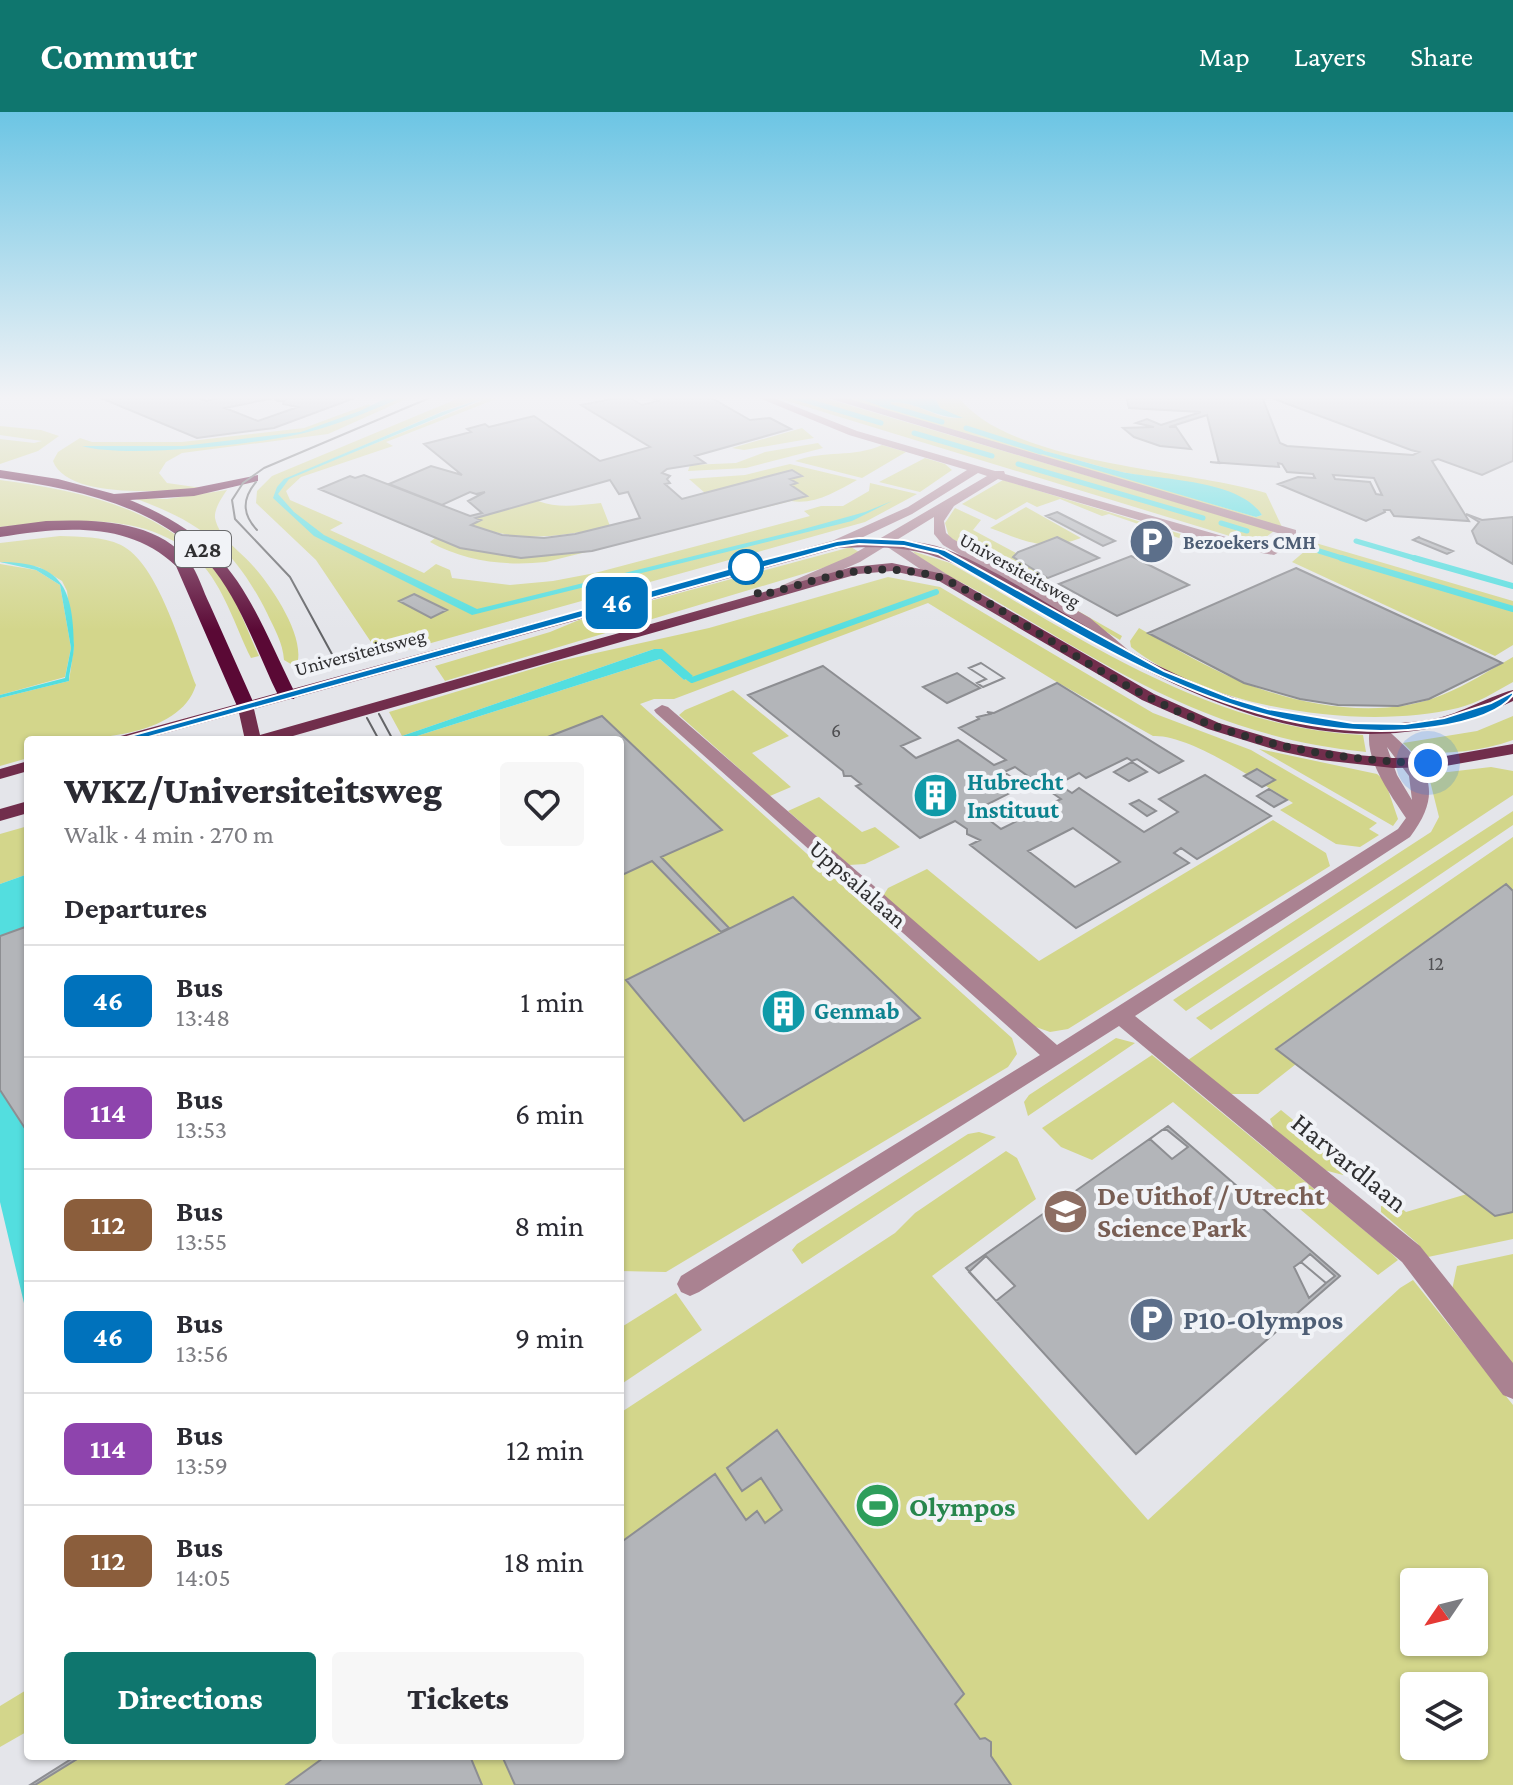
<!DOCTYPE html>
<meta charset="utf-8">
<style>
body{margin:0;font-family:"Crimson Pro",serif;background:#f7f7f7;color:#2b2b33;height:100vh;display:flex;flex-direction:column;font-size:30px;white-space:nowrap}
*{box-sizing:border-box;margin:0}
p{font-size:26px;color:#7c7c81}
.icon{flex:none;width:44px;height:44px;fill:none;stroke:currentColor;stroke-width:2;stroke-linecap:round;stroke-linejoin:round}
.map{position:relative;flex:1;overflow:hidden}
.drawer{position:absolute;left:24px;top:624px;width:600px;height:1024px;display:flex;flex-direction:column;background:#fff;border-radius:8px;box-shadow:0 2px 6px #0004}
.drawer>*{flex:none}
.badge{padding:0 16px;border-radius:12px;font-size:28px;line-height:52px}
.needle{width:52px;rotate:235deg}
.controls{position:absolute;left:1400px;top:1456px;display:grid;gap:16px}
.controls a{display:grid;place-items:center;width:88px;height:88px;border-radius:8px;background:#fff;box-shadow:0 2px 6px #0004;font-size:40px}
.you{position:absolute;width:40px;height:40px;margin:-20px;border:6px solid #fff;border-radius:50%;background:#1a73e8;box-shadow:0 0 0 12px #1a73e833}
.map>.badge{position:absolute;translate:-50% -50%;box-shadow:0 0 0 4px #fff}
h2{padding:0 40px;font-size:30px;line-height:72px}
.round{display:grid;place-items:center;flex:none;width:84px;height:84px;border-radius:8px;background:#f7f7f7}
.head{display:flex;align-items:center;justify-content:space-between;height:136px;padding:0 40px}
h1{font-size:38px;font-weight:800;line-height:60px}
.primary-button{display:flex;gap:16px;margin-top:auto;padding:16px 40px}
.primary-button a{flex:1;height:92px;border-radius:8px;background:#0f766e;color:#fff;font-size:32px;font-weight:800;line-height:92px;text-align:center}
.primary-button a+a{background:#f7f7f7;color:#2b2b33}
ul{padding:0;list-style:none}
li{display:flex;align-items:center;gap:24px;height:112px;padding:0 40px;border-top:2px solid #e1e1e2}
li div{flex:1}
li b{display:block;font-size:30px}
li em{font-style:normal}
li .badge{min-width:88px;font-weight:700;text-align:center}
header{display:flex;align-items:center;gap:48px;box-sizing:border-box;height:112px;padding:0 40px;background:#0f766e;color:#fff}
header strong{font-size:38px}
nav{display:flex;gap:44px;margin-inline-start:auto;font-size:28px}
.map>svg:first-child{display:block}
.green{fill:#d3d68b;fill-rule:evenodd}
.water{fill:#53dedf}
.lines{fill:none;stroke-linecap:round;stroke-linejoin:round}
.stream-far1{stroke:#53dedf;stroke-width:5}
.stream{stroke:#53dedf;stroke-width:6}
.building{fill:#b3b5b9;stroke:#8d8e92;stroke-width:2;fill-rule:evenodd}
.minor{fill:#aa8291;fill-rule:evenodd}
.major{fill:#712e4c;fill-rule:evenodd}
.highway{fill:#5a0935;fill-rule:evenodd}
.tram{stroke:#636467;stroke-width:2}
.line{fill:#0072bc;stroke:#fff;stroke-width:2}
.walk{stroke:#2f2f31;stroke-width:8;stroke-dasharray:0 14.4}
.stop-dot{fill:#fff;stroke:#0072bc;stroke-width:4}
.labels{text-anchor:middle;stroke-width:8;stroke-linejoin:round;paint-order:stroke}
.far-service-label{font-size:20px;font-weight:bold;fill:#4e5e75;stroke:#f1f3f7;text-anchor:start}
.far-street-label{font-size:20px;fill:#2f2f31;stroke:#f1f3f7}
.number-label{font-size:20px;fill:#505053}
.shield{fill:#f1f3f7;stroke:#696a6c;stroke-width:2}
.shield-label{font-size:22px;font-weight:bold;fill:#2f2f31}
.culture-label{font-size:24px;font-weight:bold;fill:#0d838f;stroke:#f1f3f7;text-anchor:start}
.street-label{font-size:24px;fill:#2f2f31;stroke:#f1f3f7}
.near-street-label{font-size:28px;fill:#2f2f31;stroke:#f1f3f7}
.near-education-label{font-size:28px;font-weight:bold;fill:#785e54;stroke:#f1f3f7;text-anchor:start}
.near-service-label{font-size:28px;font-weight:bold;fill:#4e5e75;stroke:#f1f3f7;text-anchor:start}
.near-leisure-label{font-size:28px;font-weight:bold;fill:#27864d;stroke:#f1f3f7;text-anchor:start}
</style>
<header>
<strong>Commutr</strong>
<nav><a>Map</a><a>Layers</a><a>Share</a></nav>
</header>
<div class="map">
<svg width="1513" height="1673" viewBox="0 0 1513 1673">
<rect width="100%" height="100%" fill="#e4e5ea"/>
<path class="green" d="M406 284H413L328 322 182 341 166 350 159 361 167 371 202 376C168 379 67 388 53 349L58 340 80 326 92 330H182L304 316 369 292 371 295Z
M464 284 496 287 386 330 393 334 301 365 286 379 290 388 343 411 330 418 424 461 436 452 450 458 452 466 510 473 553 469 595 461 810 404 804 399 821 394H843L869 379 870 371 917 382 865 410 381 545 316 448 256 391 257 379 272 364ZM483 286 481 289 286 367 443 299Z
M771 284H818L1274 419 1266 425H1233Z
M835 284H852L888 296 891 290C920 290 935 308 961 306L940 296 934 284H958C1006 352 1187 357 1266 381L1282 415ZM968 315C1016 333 1067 345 1117 359 1155 368 1238 370 1262 403L1256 405 964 317Z
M0 314 41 318 59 324 38 339 0 352V327L34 331 42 329 0 323Z
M802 316 814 326 744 338 732 336Z
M818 331 823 336 746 356 688 359 690 353 736 351 765 340Z
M882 333 906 340 862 366 795 349C823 338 854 346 882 333Z
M925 346 945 352 952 358 920 380 879 370Z
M790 352 857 368C837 379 815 393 791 389L546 450C505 454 466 450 430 430L435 426C483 446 529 447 580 440L806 383 791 373 795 371 790 367 801 364 792 358 705 381 689 367 745 363Z
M0 368C84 379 174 398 225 472 239 493 248 521 259 544L251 546C235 514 224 475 199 449 150 397 64 408 0 415Z
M1003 368 1237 439H1242L1231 440 1213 432 1179 426 1109 402 1102 404 1060 387 1037 395 1027 390 996 408 962 392Z
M227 378C222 385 214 397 215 406 219 427 242 440 254 455 272 475 308 528 296 555L284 548C283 531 274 516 267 501 234 436 203 411 134 386L167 387Z
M538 389C559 397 579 393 601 391L610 414C561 425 518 431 471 413L480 408 476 406Z
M1026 395 1081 426C1044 440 1025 429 990 416Z
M955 396 981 408 973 418 1016 441 1013 445 1048 466 1034 474 1122 524 1120 528 949 425 945 411Z
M60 424C80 425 102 424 121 433 158 451 181 536 196 573 178 630 76 628 28 628V646L0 654V586L69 569 74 535 67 479 62 469 39 455 0 450V431Z
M1302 427 1513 489V533L1495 544 1292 450 1305 439Z
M851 435 859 440 836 452 445 569 435 554 550 520 579 508Z
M912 439 950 451C1081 526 1208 616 1363 623L1366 640C1218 625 1125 565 1001 492 978 478 927 455 912 439Z
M0 452 36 458 60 473 71 536 65 565 0 583Z
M888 465 940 475 1153 601 1251 638 1377 711 1369 717 1379 723 1360 735 1336 732 1280 698 1293 691C1260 671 1190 622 1153 624L1055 569 928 491 674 587H654L640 592 1012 926 1017 942 1008 955 666 1160 620 1159V628H419L417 624 660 547 684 568 692 564 654 537 402 624 389 600 555 550 709 516Z
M1139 516C1167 532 1196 549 1226 563 1288 592 1377 610 1442 583 1467 573 1490 558 1513 545V570C1495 580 1478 591 1458 596 1363 619 1210 597 1131 535L1130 529Z
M733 578 789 624 752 641 791 675 770 684 679 603 685 598Z
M1513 604V628C1481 640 1447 641 1414 642L1403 631 1477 619Z
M1259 637 1377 662 1385 669 1398 707 1393 714Z
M1491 655 1513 659V683L1186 899 1173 888 1431 720 1439 705 1429 665 1431 662Z
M819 685 862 720 875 715 900 735 865 752 849 753 788 699Z
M1513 699V713L1211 918 1196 906Z
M1273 708 1326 741 1330 754 1068 917 1050 920 1033 914 883 784 888 776 927 757 1039 849Z
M28 714V762L0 772V722Z
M1513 725V779L1505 772 1276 936 1296 952 1258 982H1230L1188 948Z
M1116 926 1135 931 1028 1004 1024 990 1029 983Z
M1152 943 1388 1138 1398 1148 1378 1163 1173 990 1092 1048 1061 1035 1042 1016Z
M1281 998 1352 1056 1343 1063 1324 1058 1274 1017 1270 1007Z
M979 1020 996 1025 802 1152 792 1138 797 1132 968 1022Z
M1006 1039 1017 1046 1036 1087 932 1164 1148 1408 1400 1176 1413 1168 1513 1293V1673H35L82 1644H620V1301L895 1121 915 1101ZM1414 1470H1474V1530H1414ZM1414 1574H1474V1634H1414Z
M1467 1082 1495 1104 1513 1100V1127L1428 1145 1417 1131 1381 1100V1094L1389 1086 1406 1100Z
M1513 1142V1254L1452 1178 1457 1154Z
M676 1181 702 1218 620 1273V1216Z
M28 1577V1619L0 1635V1594Z"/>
<path class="water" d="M390 284H406C374 297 341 312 308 320 262 332 125 347 82 334H183L301 320 360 299Z
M852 284H934L940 296 963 306C936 307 919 290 891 290L889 297Z
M485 286 289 367 278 382 294 400 324 423 477 497 800 418 865 400 892 389 852 409 472 503 314 424 273 386 277 375 284 367 442 300Z
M1037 337C1065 344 1093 353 1122 360 1160 368 1239 367 1262 403L1256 405 1035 340Z
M0 450C62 450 73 476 74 533 74 545 69 559 69 569L0 586V583L65 566 71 536 60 473 36 458Z
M654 537H662L693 564 684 568 660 547 417 624 419 628H404L402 624Z
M28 762V814L0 824V772Z
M0 978 28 1021V1208L0 1090Z"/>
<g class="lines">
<path class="stream-far1" d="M791 284 881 311
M881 292 942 310
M966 316 1041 340
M914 321 992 344
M1018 352 1203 406
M1221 411 1247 419
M1356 429 1421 448
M1319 439 1348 448"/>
<path class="stream" d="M1341 446 1513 497
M1414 446 1513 474
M689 566 692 568 936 480"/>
</g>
<path class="building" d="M96 284H194L206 289 227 284H360L274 316 197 326ZM274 286 277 289H284L283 292 298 295 258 309 225 296Z
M627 284 642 293 658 289 650 284H708L750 308 770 306 791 317 695 344 705 351 667 357 662 361 670 364 667 367 670 371 665 372 682 387 792 358 802 364 790 367 797 371 791 373 807 384 592 439 521 446 460 436 319 377 350 364 355 366 364 363 470 404 482 401 468 389 485 380 476 382 470 380 442 393 389 372 431 354 462 363 424 332 471 320 467 317 485 312 489 315 534 304 600 349 650 335 581 293ZM610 368 619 382 628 380 640 406 575 422 544 426 502 423 471 413 481 408 476 406Z
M1126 284H1513V349L1482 363 1438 347 1432 349 1469 409 1394 404 1390 398H1384L1385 400 1366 409 1278 372 1298 365 1315 366 1313 362 1287 360 1282 352 1278 351 1279 355 1210 350 1219 351 1207 303 1169 315H1176L1191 337 1160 334 1134 325 1123 316 1154 315 1136 311 1147 307 1161 313 1201 300 1129 296ZM1269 285 1411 338 1419 340 1413 343 1287 334 1280 331 1263 287ZM1333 363 1374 366 1382 383 1376 382 1370 370 1335 367Z
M1057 400 1115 429 1103 434 1046 404Z
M1466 402 1482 408 1513 405V452L1477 431 1472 419 1479 410Z
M1057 425 1099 446 1048 466 1013 445 1018 440Z
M1419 425 1420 426 1453 439 1447 442 1413 428Z
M1131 444 1189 473 1117 504 1059 472Z
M1296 456 1496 548 1502 551 1429 587 1398 594 1338 593 1300 587 1244 571 1148 521Z
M414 482 447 498 431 506 399 489Z
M981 551 1004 566 983 575 977 571 986 567 969 556Z
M981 551 1004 566 983 575 977 571 986 567 969 556Z
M823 554 920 626 901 634 916 646 958 628 994 653 1006 648 959 616 979 607 977 605 990 602 987 600 994 601 1057 571 1183 649 1159 661 1137 647 1132 649 1127 646 1086 666 1079 661 1058 672 1072 681 1079 676 1144 720 1178 700 1159 687 1205 663 1271 704 1197 747 1181 736 1174 741 1189 751 1076 816 970 733 980 728 967 722V717L955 709 920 726 856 674 861 672 851 664H844L843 659 748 583ZM1015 655 1061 687 1001 717 976 698 1024 674 1004 660ZM1073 716 1120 750 1075 775 1028 739Z
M957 561 980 576 947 591 923 575Z
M602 604 722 718 661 745 729 816 721 820 652 749 620 764V628H540Z
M1132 650 1147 660 1129 669 1114 660Z
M1257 657 1275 668 1262 675 1244 664Z
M1269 677 1287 688 1274 695 1257 684Z
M1139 688 1156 699 1147 704 1130 692Z
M1506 772 1513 779V1100L1495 1104 1276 937Z
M793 785 920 906 744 1009 626 868Z
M28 814V1021L0 978V824Z
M1168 1014 1340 1164 1136 1342 966 1156Z
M1162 1018H1167L1188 1035 1172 1047 1150 1027Z
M1310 1142 1335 1164 1326 1171 1301 1150Z
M986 1144 1015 1174 996 1189 969 1160Z
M1301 1150 1326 1171 1309 1186 1294 1155Z
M777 1318 964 1582 955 1592 980 1627 985 1626 991 1630V1644L1011 1673H515L502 1644H620V1431L715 1362 746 1408 757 1399 765 1411 782 1398 761 1366 742 1379 727 1356Z
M76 1644H82L35 1673H30Z
M326 1644H470L482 1673H286Z"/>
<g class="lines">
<path class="minor" d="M754 284H769L857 319 995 359H1004L1005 362 1240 429 1272 435 1284 428V423L821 284H839L1296 418V430L1274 443 1238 437 998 367 954 394 944 409 946 421 953 427 1090 506 1127 537 1129 540 1122 544 1080 512 943 433 934 422V405L895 429 948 463V469H938L886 434 860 450 793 479H783V473L850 444 987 364 978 361 912 402 842 435H832V429L908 395 967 358 849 323Z
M662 593 668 595 1057 933 1398 717 1406 706C1390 682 1361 643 1371 614H1383C1424 650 1448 675 1410 725L1135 904 1420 1134 1513 1251V1287L1503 1283 1402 1150 1119 914 699 1180 690 1184 681 1180 677 1172 681 1164 1040 943 656 601 654 598ZM1387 635 1409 664 1412 688 1397 663Z"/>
<path class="major" d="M895 426C912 430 932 431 948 438 997 458 1042 489 1087 515 1189 575 1306 627 1427 608 1458 604 1483 586 1513 578V589C1310 685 1136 550 965 457 920 434 887 434 838 436L254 597 260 623 852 455 892 451 948 463 1154 582 1219 611 1287 631 1357 643 1393 646 1440 645 1513 632V642L1440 655 1393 656 1321 648 1279 639 1208 617 1142 588 939 469 892 459 858 462 279 628H245L239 601 141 628H115L117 625 832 429Z
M28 649V659L0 667V657Z
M28 689V701L0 709V697Z"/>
<path class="highway" d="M0 358 58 367 114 382 194 376 258 363V369L194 384 130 388C236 431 249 488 296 583L294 587H280L278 583C258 542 242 494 214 458 164 394 76 377 0 366Z
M46 409C94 407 157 408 189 449 198 461 203 479 210 493 225 527 240 560 255 594L253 598H239L237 594 176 454C128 408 61 415 0 425V415Z"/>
<path class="tram" d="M256 370C242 387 242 402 257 418
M339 555 290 465 235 407 232 388 243 371 264 356 434 284
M379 602 393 628
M367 606 379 628"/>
</g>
<linearGradient id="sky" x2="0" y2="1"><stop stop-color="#6cc5e4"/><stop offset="0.55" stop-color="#f3f3f6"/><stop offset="1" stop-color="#f3f3f6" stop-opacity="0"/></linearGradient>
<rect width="1513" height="519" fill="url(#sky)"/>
<path class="line" d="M859 426 904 428 945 438 1164 559 1231 586 1268 597 1353 611 1405 612 1444 606 1491 591 1513 580V583C1499 602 1461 611 1435 615 1251 642 1090 527 938 442L904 434 859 432 837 435 127 631 116 628 728 457 837 429Z"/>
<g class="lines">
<path class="walk" d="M746 455 759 484C829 465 869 446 943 466 1023 507 1096 562 1177 599 1256 634 1342 649 1428 651"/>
</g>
<defs>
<symbol id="parking-disc" viewBox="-11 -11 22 22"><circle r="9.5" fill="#5c6f8a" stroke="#f1f3f7"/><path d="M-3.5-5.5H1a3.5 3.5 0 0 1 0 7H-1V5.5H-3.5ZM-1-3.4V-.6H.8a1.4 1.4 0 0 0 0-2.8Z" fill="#fff"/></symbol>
<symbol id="building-disc" viewBox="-11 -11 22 22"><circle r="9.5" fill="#0f9aa8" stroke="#f1f3f7"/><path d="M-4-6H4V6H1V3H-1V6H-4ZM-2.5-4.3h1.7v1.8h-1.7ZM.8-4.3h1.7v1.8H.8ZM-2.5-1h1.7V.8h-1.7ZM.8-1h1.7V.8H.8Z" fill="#fff"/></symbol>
<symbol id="university-disc" viewBox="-11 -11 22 22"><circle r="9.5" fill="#8d6e63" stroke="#f1f3f7"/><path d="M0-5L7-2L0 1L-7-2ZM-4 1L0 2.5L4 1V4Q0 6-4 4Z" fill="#fff"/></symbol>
<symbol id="stadium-disc" viewBox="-11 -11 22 22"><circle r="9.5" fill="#2e9e5b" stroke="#f1f3f7"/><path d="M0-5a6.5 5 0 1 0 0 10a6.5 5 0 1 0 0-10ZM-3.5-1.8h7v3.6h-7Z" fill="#fff"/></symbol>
</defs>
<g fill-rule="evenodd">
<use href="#parking-disc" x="1126" y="404" width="51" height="51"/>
<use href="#building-disc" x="910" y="658" width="51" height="51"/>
<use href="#building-disc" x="758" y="874" width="51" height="51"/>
<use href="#university-disc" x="1040" y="1074" width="51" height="51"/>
<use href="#parking-disc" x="1126" y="1182" width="51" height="51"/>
<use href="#stadium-disc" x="852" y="1368" width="51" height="51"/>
</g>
<circle class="stop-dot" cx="746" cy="455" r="16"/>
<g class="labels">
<g class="far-service-label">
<text x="1183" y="437">Bezoekers CMH</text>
</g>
<g class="far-street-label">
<text transform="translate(1020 458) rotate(29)" y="7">Universiteitsweg</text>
<text transform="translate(360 540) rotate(-15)" y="7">Universiteitsweg</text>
</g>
<g class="number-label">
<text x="836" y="625">6</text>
<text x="1436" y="858">12</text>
</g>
<rect class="shield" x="175" y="419" width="56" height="36" rx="6"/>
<g class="shield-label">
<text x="203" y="445">A28</text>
</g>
<g class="culture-label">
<text x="967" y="678">Hubrecht<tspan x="967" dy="28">Instituut</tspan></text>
<text x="814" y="907">Genmab</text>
</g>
<g class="street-label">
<text transform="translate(858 772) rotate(41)" y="8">Uppsalalaan</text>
</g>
<g class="near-street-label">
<text transform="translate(1350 1050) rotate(39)" y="10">Harvardlaan</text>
</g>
<g class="near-education-label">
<text x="1097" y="1093">De Uithof / Utrecht<tspan x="1097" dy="32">Science Park</tspan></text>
</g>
<g class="near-service-label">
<text x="1183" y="1217">P10-Olympos</text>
</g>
<g class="near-leisure-label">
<text x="909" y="1404">Olympos</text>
</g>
</g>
</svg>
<div class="controls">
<a><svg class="needle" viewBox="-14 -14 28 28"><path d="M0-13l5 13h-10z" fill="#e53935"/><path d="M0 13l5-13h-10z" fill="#7c7c81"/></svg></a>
<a><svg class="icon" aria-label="layers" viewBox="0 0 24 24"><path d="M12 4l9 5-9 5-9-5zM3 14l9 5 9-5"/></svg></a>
</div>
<div class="you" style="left:1428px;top:651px"></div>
<b class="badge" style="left:617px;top:491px;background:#0072bc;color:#fff">46</b>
<section class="drawer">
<div class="head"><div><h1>WKZ/Universiteitsweg</h1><p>Walk · 4 min · 270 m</p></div><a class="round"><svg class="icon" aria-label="heart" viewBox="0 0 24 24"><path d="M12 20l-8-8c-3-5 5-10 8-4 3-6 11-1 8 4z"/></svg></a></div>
<h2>Departures</h2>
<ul>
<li><span class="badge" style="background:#0072bc;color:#fff">46</span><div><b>Bus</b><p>13:48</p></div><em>1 min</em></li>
<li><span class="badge" style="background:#8e44ad;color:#fff">114</span><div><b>Bus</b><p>13:53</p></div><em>6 min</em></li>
<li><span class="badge" style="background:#8b5e3c;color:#fff">112</span><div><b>Bus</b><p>13:55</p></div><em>8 min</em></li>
<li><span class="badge" style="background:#0072bc;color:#fff">46</span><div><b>Bus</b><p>13:56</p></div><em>9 min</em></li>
<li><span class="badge" style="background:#8e44ad;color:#fff">114</span><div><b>Bus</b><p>13:59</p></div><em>12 min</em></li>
<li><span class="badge" style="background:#8b5e3c;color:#fff">112</span><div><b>Bus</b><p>14:05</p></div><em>18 min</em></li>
</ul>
<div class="primary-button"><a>Directions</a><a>Tickets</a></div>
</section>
</div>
